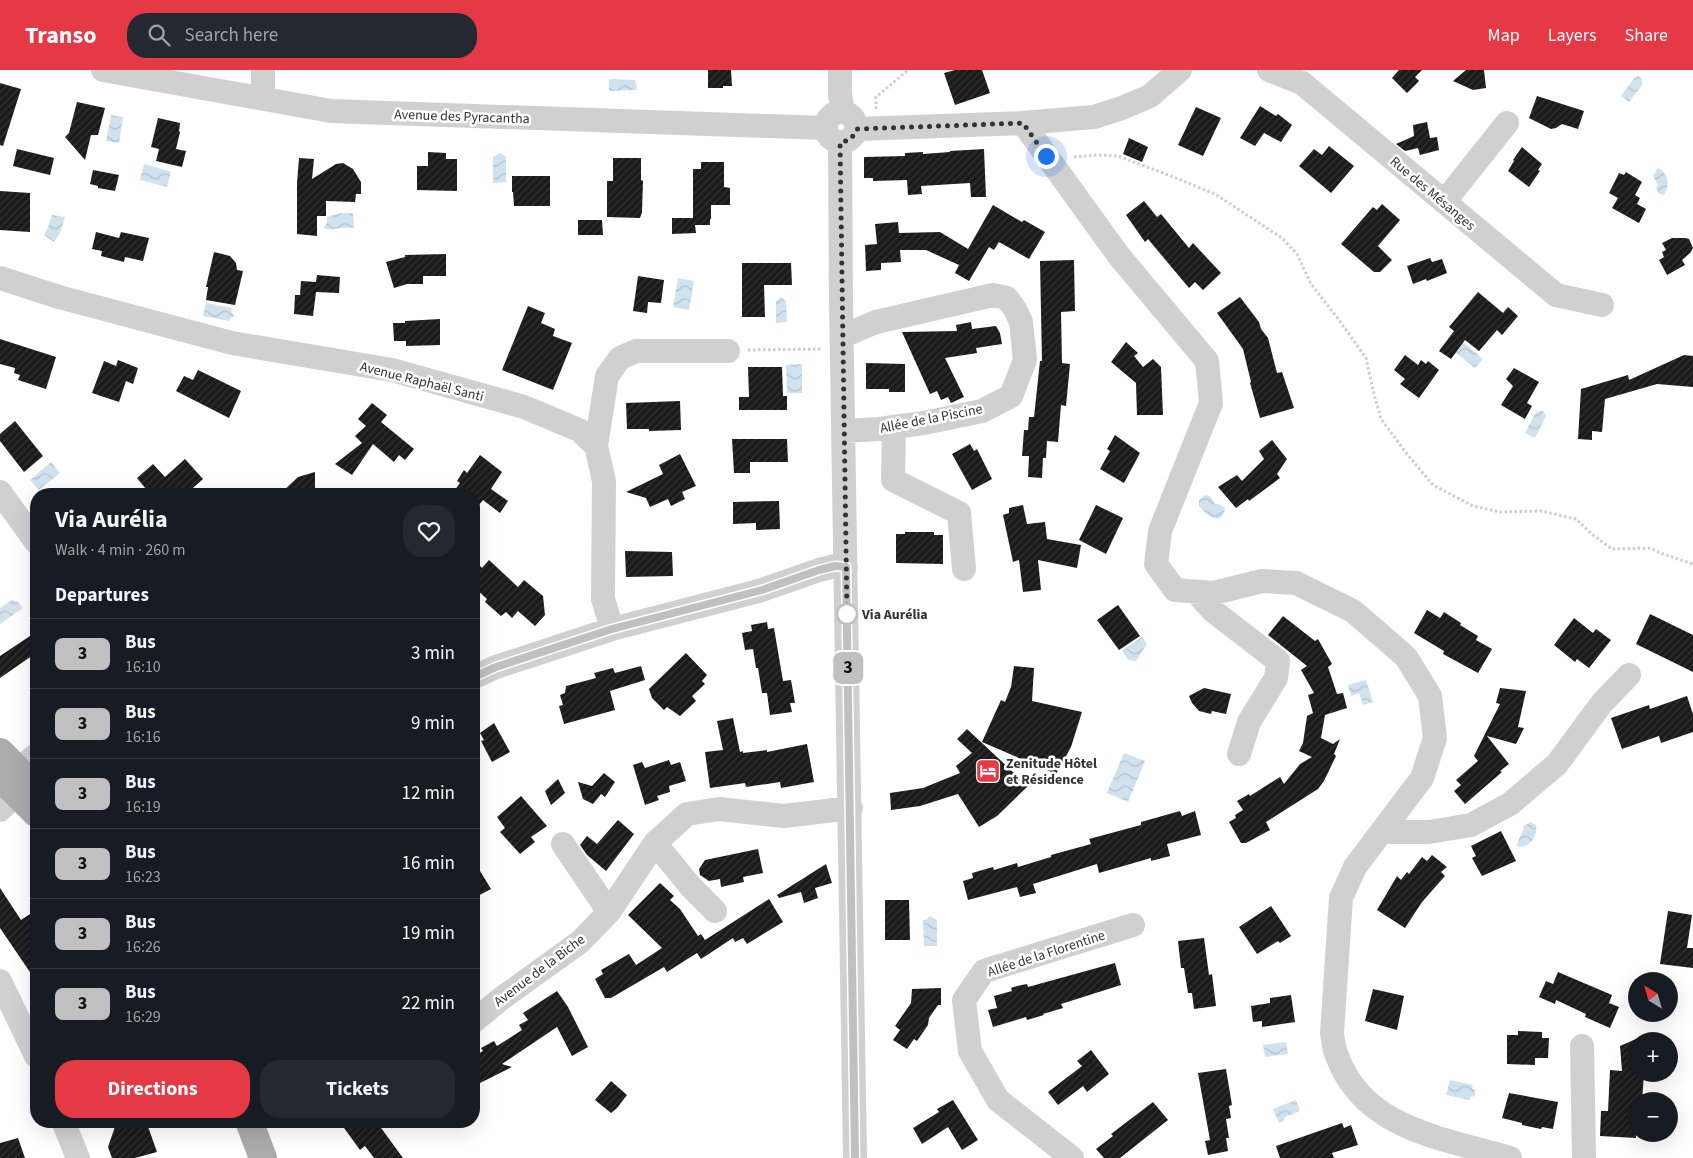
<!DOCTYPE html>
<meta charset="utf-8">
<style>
body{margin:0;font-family:"Source Sans 3",sans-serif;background:#242831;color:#f1f3f6;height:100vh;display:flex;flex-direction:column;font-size:19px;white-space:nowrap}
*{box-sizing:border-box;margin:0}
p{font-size:16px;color:#9ea1a6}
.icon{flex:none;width:28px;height:28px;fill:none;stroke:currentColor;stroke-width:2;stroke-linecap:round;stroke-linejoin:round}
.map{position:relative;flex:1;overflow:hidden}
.sheet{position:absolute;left:30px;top:418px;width:450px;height:640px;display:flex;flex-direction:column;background:#171b24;border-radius:20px;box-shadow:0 5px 20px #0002}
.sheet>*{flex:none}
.badge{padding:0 10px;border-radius:8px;font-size:18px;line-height:32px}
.needle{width:32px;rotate:323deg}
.buttons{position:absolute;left:1628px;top:902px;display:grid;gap:10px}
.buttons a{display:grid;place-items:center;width:50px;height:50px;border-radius:50%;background:#171b24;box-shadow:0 5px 20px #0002;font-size:25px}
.you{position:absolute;width:25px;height:25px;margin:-12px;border:4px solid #fff;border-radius:50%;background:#1a73e8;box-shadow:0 0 0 8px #1a73e833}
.map>.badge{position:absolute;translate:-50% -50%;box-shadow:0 0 0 2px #fff}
h2{padding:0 25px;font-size:19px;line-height:45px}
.round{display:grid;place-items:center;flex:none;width:52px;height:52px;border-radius:20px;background:#242831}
.headline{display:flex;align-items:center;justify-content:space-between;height:85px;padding:0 25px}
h1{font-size:24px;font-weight:700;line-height:38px}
.action{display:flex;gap:10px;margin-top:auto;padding:10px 25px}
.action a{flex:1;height:58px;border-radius:20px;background:#e63946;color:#fff;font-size:20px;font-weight:700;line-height:58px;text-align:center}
.action a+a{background:#242831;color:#f1f3f6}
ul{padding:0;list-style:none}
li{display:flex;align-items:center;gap:15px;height:70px;padding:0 25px;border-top:1px solid #363941}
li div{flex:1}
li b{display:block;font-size:19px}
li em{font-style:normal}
li .badge{min-width:55px;font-weight:700;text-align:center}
header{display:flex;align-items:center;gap:30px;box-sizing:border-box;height:70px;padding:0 25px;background:#e63946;color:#fff}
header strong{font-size:24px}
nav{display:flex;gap:28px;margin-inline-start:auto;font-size:18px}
.search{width:350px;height:45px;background:#242831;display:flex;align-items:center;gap:12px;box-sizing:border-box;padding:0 18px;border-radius:20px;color:#9ea1a6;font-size:19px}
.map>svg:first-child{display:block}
.water{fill:url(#water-waves)}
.building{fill:url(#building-hatch)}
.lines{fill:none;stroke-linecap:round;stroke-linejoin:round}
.path{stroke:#cdcdcd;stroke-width:3;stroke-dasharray:2.5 2.5;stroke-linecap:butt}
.minor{stroke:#d0d0d0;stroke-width:24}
.major{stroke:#ababab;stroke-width:28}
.line-casing{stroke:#fff;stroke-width:11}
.line{stroke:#c0c0c0;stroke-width:8}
.walk{stroke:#333;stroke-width:5;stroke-dasharray:0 9}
.stop-dot{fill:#fff;stroke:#c0c0c0;stroke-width:2.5}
.labels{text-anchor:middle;stroke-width:5;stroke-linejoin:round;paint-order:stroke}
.street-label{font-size:14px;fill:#333;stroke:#fff}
.stop-label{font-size:14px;font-weight:bold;fill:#333;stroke:#fff;text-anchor:start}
.poi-label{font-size:14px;font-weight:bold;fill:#333;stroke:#fff;text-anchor:start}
</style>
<header>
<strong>Transo</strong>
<div class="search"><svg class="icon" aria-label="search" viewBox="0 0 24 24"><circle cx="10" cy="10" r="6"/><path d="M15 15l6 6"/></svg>Search here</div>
<nav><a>Map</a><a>Layers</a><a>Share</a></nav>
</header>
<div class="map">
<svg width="1693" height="1088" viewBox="0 0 1693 1088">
<defs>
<pattern id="water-waves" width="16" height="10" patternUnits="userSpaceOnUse" patternTransform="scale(1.25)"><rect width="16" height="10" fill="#cfe2ee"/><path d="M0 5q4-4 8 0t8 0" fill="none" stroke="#b2c2cd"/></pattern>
<pattern id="building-hatch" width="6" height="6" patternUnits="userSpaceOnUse" patternTransform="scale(1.25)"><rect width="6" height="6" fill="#1a1a1a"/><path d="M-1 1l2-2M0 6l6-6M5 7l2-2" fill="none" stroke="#333"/></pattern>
</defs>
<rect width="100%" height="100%" fill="#fff"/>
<path class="water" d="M1638 6 1642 8V15L1629 32 1621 26 1634 8Z
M609 9 635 10 637 18 636 20 609 21Z
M111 45 123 47 119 73 106 71Z
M500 83 506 87V112L493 113V87Z
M144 94 171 102 167 117 140 110Z
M1658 98C1669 104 1670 115 1664 125L1658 123 1656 118 1658 115 1653 106Z
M341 143H353L354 158C344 156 335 160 326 159L324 157 327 153V147Z
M52 145 65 147 60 163 54 172 44 165 48 157Z
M678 208 694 211 689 240 673 237Z
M781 227 786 231 787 252 776 253V231Z
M206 233 232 238 231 241 234 246 230 249 229 251 203 246Z
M1463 272 1483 289 1475 298 1455 282Z
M802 294V323H787L786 295Z
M1539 341H1543L1546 346 1535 368 1525 363 1536 342Z
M51 392 60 403 39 420 30 410Z
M1205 425 1211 427 1215 434 1221 435 1225 438C1222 458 1206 445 1199 436V430Z
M12 530 18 532 23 538 0 554V538Z
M1142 567 1147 574 1136 591 1128 590 1122 581Z
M1366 610 1373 632 1363 635 1359 623 1351 626 1348 615Z
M1124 683 1145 691 1128 732 1107 723Z
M1531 752 1536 755C1538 766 1530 777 1519 777L1517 775C1518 768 1523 764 1524 756Z
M930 846 937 850V876H924L923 850H926Z
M1286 972 1288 984 1265 987 1263 975Z
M1450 1010 1473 1015 1472 1018 1475 1020V1026L1470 1027V1030L1446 1025Z
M1296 1030 1300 1041 1285 1047 1284 1051 1279 1053 1273 1039Z"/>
<path class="building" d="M708 0H731L732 16H723V18H708Z
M955 0H982L990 23 955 35 944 3Z
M1399 0H1422L1415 7 1419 11 1407 23 1392 8Z
M1466 0H1484L1486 18 1473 20 1453 11Z
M0 13 21 19 3 76 0 75Z
M1537 26 1584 41 1578 59 1562 54 1556 58 1551 59 1529 48Z
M77 32 105 38 98 65H91L85 90 65 67 69 63Z
M1260 36 1276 46 1278 44 1292 55 1281 72 1264 63 1255 76 1240 68Z
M1196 37 1221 48 1203 86 1178 75Z
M158 48 180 53 179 61 180 62 176 79 186 81 182 97 156 91 159 79 151 77Z
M1427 52 1430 68 1437 67 1439 80 1420 85 1418 78 1405 81 1396 74 1414 66 1413 55Z
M1129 68 1148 77 1142 92 1123 84Z
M1329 76 1354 96 1331 123 1299 96 1314 79 1322 85Z
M1522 77 1542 94 1538 100 1540 101 1529 117 1508 101 1514 91 1513 90Z
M17 79 54 88 50 105 13 96Z
M984 79 986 127H971L970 113 921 116 922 124 908 125 907 110 873 111V108H864V87L905 86V83L923 82V84L950 82V81Z
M428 82 446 83V89H457V121L417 120V96H428Z
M299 88 314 89 312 109 336 94 343 93 353 99 361 112V124H356L355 132 326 131V146H317V166L297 164V113Z
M613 88H641V110L643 111 642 142 640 148 607 147V111H613Z
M701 92H724V117L730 118V135H711V149H710V155H695L696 163 672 164V148H693V99H701Z
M93 100 119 105 115 121 98 118V116L90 114Z
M1626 102 1642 112 1635 125 1640 128 1637 134 1646 139 1639 153 1612 138 1618 128 1609 123 1619 103 1624 105Z
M512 106H550V136H514L513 122H512Z
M0 121 30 123V162L0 160Z
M1144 131 1157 147 1161 144 1189 178 1193 173 1221 203 1203 220 1195 212 1189 218 1148 169 1145 172 1126 145Z
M1382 134 1400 150 1378 176 1392 190 1380 202H1374L1341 174 1373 137 1377 140Z
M993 135 1022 152 1024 150 1045 162 1029 189 999 172 994 180 989 177 969 211 955 203 959 195 926 180H900L901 192 881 193V200L866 201 865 175 877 174 875 154 898 152 899 163 940 162 968 179Z
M578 150H602L603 165H578Z
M96 162 119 168 121 162 149 168 143 191 125 187 124 192 101 186 102 181 92 179Z
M1672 168H1685L1689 169 1693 178 1690 183 1682 190 1685 195 1667 205 1659 190 1664 187 1662 182 1666 180 1662 173Z
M214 182 230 186 236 193 237 200 243 201 235 235 206 230 208 217H206Z
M446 184V206H423V214H407L394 218 386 192 405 187V185Z
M1430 188 1432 192 1442 189 1447 203 1427 211 1426 209 1413 214 1407 196Z
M1074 190 1075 241 1061 242 1062 293 1070 294 1066 336 1061 335 1058 372 1047 371 1046 388H1043L1042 408 1028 407 1029 386H1022L1024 360H1028L1029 347H1034L1040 291H1042L1040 191Z
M742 193H791L792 215H764L765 247H742Z
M317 205 340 207 339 223 316 222 313 246 294 244 295 225H300L301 211 316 212Z
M638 206 664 210 661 233 648 232 647 243 633 241Z
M1478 222 1503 243 1508 237 1518 246 1502 265 1497 260 1479 281 1465 270 1451 289 1439 281 1454 261 1449 257Z
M1240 227 1259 252 1261 259 1268 268 1277 303 1282 302 1294 338 1260 348 1250 313 1251 312 1243 279 1217 243Z
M528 236 545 243 541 253 555 259 553 266 572 273 553 320 502 300Z
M440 249V275L406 276V271H394L393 253H405V251Z
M971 252 972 259 996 256 1000 263 1002 274 976 278 977 283 945 288 964 327 951 333 948 327 941 330 937 321 930 324 902 262 957 261 956 255Z
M0 269 56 287 46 319 18 310 20 305 14 303 15 298 0 294Z
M1126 272 1138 283 1134 286 1143 297 1153 289 1161 297 1163 345H1137L1136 313 1111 292Z
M1405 285 1418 295 1421 290 1426 294 1428 291 1439 300 1419 328 1400 314 1405 309 1394 300Z
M1684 285 1693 286V317L1657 314 1605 329 1602 362 1592 361V370L1578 369 1581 319 1628 305 1629 310Z
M118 290 138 298 133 314 126 311 119 332 92 323 104 291 116 296Z
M866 293 905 294V322H889V319H866Z
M748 297H782L783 326H787V340H739V327H749Z
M1514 298 1539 312 1527 333 1532 336 1525 349 1501 335 1513 316 1506 309Z
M198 300 241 321 229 348 176 321 184 306 193 310Z
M680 331 681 360 649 361V359H627L626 333Z
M372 333 387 345 381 352 414 379 405 390 399 385 394 392 373 374 352 405 335 394 362 373 355 366 366 356 358 349Z
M15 351 43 386 24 402 0 371V364Z
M1115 365 1140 383 1124 413 1100 399 1110 381 1107 379Z
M732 369H787L788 392H750V403H734Z
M1272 370 1287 389 1277 404 1280 408 1249 431 1248 429 1236 438 1218 417 1237 405 1242 411 1264 389 1259 381Z
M970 374 974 381 977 379 992 409 972 420 952 384Z
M680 384 696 416 682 422 685 429 671 436 668 429 650 437 646 428 626 422 663 404 659 395Z
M480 385 502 402 491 419 508 431 500 443 483 430 474 441V424H452L460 413 457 411 464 400 467 403Z
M185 389 203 409 186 424H150L137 408 153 394 165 407Z
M315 402V424H280L298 407Z
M779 431 780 459 756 460V453L733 454V432Z
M1023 435 1027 454 1045 452 1047 469 1081 475 1077 498 1038 490 1041 520 1023 522 1019 490 1013 492 1003 445 1009 443V438Z
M1096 435 1123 448 1106 484 1079 470Z
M905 462H934V465H943V494L896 493V464H905Z
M625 481 672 482 673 506 626 507Z
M474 490 482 498 489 490 518 517 524 510 543 526 545 545 535 556 518 541 512 548 506 542 501 546 485 532 487 529 474 517Z
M1118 535 1140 566 1119 580 1097 550Z
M1427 540 1440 548 1444 542 1461 553 1460 555 1478 566 1476 570 1492 579 1478 603 1443 584 1444 581 1414 563Z
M1650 544 1693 565V602L1636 574Z
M1283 546 1315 571 1318 569 1332 594 1328 597 1337 624 1343 623 1347 638 1325 645 1321 668 1333 674 1340 669 1334 684 1336 686 1324 711 1318 719 1266 752 1270 760 1246 773H1241L1229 752 1236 748 1235 745 1243 740 1237 731 1249 724 1250 726 1280 707 1284 714 1300 694 1312 687 1299 681 1303 673 1307 646 1313 643 1308 625 1314 623 1301 600 1307 596 1268 565Z
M1574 548 1593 563 1596 559 1611 570 1589 598 1577 589 1575 592 1554 575Z
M767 552 768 559 774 558 783 611 791 610 795 633H790L792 642 770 645 767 623H762L758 598H756L753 579 745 580 742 563 752 561 751 555Z
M36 565V583L0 608V586L30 566 32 569Z
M686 583 707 605 702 611 705 614 692 626 696 631 680 646 667 637 664 640 652 628 649 619Z
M641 596 645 610 610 621 615 640 564 654 559 636 563 635 560 625 565 623 566 616 596 608 594 603 613 598 615 603Z
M1014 596 1034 598 1032 631 1082 642 1071 677 1056 704 982 672 1001 630 1005 632 1011 617Z
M1204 618 1231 624 1226 644 1212 641 1211 644 1199 641 1192 633 1189 626Z
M1500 618 1526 621 1518 657 1524 658 1516 674 1487 666 1509 694 1500 701 1502 702 1465 734 1454 721 1461 715 1456 710 1478 691 1474 686 1500 634 1496 633Z
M1687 626 1693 644V662L1661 673 1659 666 1622 679 1611 648 1649 635 1650 639Z
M733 648 740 682 743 681V683L767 680V682L807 674 814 712 781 718 780 712 746 717 745 713 710 718 705 682 723 680 717 651Z
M494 653 510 682 492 692 481 671 484 670 480 663Z
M967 659 1028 716 997 746 979 757 958 724 920 736 891 740 890 723 923 718 960 703 956 696 972 683 957 669Z
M669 690 671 695 680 692 686 711 669 716 670 722 657 726 659 730 645 735 633 695 642 692 645 698Z
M604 703 615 712 605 727 601 724 593 734 583 729 578 712 592 716Z
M558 709 565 723 551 735 545 721Z
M521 726 547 756 531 767 535 772 520 784 500 762 505 758 497 747Z
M1180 741 1182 746 1195 741 1201 765 1167 774 1170 786 1151 791V788L1099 803 1097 794 1033 814 1036 823 1020 827 1017 817 968 830 963 811 973 808 972 803 993 797 994 800 1017 793 1018 797 1051 787V785L1091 774 1089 769 1141 755V752Z
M618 750 634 764 606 801 587 785 580 775 587 766 597 774Z
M1501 761 1516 791 1482 806 1472 788 1476 786 1471 776Z
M758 779 763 803 743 807 744 812 721 817 720 809 709 811 700 805 699 799 705 790Z
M1432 785 1447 797 1441 802 1445 806 1422 832 1405 858 1377 840 1397 806 1401 810 1407 802 1409 804 1422 787 1427 791Z
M474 791 491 819 474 828Z
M826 794 832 813 815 818 818 828 804 833 801 822 779 828 777 825Z
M660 813 674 826 670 830 680 839 698 866 701 864 705 870 769 829 783 852 747 874 743 868 735 872 733 868 701 889 697 883 667 902 664 897 611 928H605L595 909 603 904 601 900 629 884 636 895 662 878 628 845Z
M0 818 21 850 30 844 36 852V911L0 858Z
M885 830H909L910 870H885Z
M1271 836 1291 866 1280 873 1278 871 1257 884 1239 857Z
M1668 841 1692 845 1687 878H1693V898L1660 894Z
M1204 868 1209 905 1212 904 1216 936 1194 939 1192 923H1188L1184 898H1181L1178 871Z
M1115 893 1121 915 1061 934 1063 938 1043 944 1044 945 1027 950 1026 947 993 957 988 940 997 938 994 926 1012 921 1011 918 1017 916 1027 914 1028 917Z
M1558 902 1612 925 1609 933 1619 937 1610 958 1585 947 1586 944 1556 930 1555 934 1539 927 1546 911 1553 914Z
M941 918V935H938L929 948 928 955 917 971 914 969 907 979 893 970 900 960 895 956 911 933 912 919Z
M1373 919 1404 926 1397 960 1365 951Z
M557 921 568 937 588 977 572 986 557 957 502 994 512 997 474 1016V986L483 981 481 978 494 971 497 976 522 960 519 955 528 950 523 943Z
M1291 925 1295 952 1262 957V951L1253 952 1251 936 1270 933V928Z
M1518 961 1542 962V968H1549L1548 988H1535V995L1507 994V965H1518Z
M1636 969V1004H1644L1642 1031H1636V1068L1600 1066 1601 1041H1608L1610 1000 1622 1001 1620 976Z
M1091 980 1109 1004 1087 1022 1083 1016 1058 1035 1048 1022 1082 996 1077 991Z
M1226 999 1232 1035 1229 1036 1231 1048 1226 1049 1229 1068H1226L1228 1081 1208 1085 1205 1071 1210 1070 1198 1003Z
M611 1011 627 1025 617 1038 611 1043 595 1030Z
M1509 1023 1558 1032 1553 1059 1542 1057 1541 1059 1522 1055V1053L1502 1048Z
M953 1030 978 1070 962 1080 948 1057 922 1074 913 1058 939 1042 937 1039Z
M1153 1032 1168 1050 1120 1088H1104L1096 1079 1113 1066 1111 1064Z
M117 1051H146L157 1082 135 1088H112L108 1077Z
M339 1051H376L403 1088H374L365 1076 360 1080Z
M1342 1053 1344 1058 1351 1055 1358 1075 1332 1083 1334 1088H1280L1276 1076Z
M18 1068 25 1088H0V1073Z"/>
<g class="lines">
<path class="path" d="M876 39V27L908 0
M1074 87 1097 85 1118 86 1171 106 1215 124 1282 168 1297 184 1311 214 1339 250 1366 288 1374 324 1381 349 1407 384 1433 415 1473 436 1500 442 1541 441 1576 449 1593 465 1612 479 1650 478 1663 484 1693 494
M748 280 822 279"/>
<path class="minor" d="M103 0 331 41 825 58
M263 0V28
M840 0V24L843 42
M1269 0 1302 13 1556 225 1602 235
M826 57a15 15 0 1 1 30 0a15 15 0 1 1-30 0Z
M1023 53 1119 186 1207 291 1211 333 1160 461 1156 494 1175 520 1214 523 1262 511 1296 513 1353 541 1406 587 1430 626 1435 668 1422 708 1355 797 1341 828 1332 963C1333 970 1334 979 1337 986 1364 1060 1444 1068 1510 1088
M857 59 1023 53 1094 47 1122 38 1150 26 1180 0
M840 73 841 230 855 1088
M1444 132 1507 53
M0 208 59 227 232 273 392 300 524 337 579 360 596 376 604 411 603 529 612 559
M843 266 876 252 993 225 1007 228 1015 239 1021 252 1025 290 1011 326 982 341 924 353 879 359 844 361
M894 357 893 410 959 443 964 499
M596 376 607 306 620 288 636 281H728
M0 422 36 472
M1196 522 1213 541 1278 591 1276 608 1249 652 1239 684
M474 607 496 597 612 559 762 520 819 500 835 496 846 497
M5 711 36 685
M0 740 17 723 33 719
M1383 762H1429L1471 755 1510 734 1557 694 1602 633 1629 605
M655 773 691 817 715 841
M563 774 609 842
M0 911 36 986
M474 951 502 928 580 872 609 842 655 773 687 744 719 739 784 746 851 738
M1582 976 1584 1088
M63 1051 78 1088
M1072 1088 998 1030 970 981 964 930 984 901 1133 855"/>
<path class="major" d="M0 682 33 715
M0 707 36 743
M249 1051 263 1088"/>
</g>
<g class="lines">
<defs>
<path id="line" d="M474 607 496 597 612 559 762 520 819 500 835 496 846 497 855 1088"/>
</defs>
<use href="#line" class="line-casing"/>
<use href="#line" class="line"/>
<path class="walk" d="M847 544 840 73 851 69 857 59 1023 53 1046 86"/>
</g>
<defs>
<symbol id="hotel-square" viewBox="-11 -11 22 22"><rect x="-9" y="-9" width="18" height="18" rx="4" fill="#e63946" stroke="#fff"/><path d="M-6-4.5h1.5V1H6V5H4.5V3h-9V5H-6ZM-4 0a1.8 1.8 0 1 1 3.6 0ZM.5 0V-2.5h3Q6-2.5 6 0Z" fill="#fff"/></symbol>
</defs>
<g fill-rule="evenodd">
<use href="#hotel-square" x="974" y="687" width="28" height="28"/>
</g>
<circle class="stop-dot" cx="847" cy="544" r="10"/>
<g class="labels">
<g class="street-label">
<text transform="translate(462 46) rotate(2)" y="5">Avenue des Pyracantha</text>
<text transform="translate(1433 123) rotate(40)" y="5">Rue des Mésanges</text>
<text transform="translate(422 311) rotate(14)" y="5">Avenue Raphaël Santi</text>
<text transform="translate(931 348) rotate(-11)" y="5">Allée de la Piscine</text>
<text transform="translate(1046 883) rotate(-18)" y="5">Allée de la Florentine</text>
<text transform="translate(539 900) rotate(-37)" y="5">Avenue de la Biche</text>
</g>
<g class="stop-label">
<text x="862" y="549">Via Aurélia</text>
</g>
<g class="poi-label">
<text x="1006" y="698">Zenitude Hôtel<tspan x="1006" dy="16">et Résidence</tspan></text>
</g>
</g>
</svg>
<div class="buttons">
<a><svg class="needle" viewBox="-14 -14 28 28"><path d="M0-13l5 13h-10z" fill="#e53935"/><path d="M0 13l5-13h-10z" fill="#9ea1a6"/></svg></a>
<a>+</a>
<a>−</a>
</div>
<div class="you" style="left:1046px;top:86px"></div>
<b class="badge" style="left:848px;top:598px;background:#c0c0c0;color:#111">3</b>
<section class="sheet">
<div class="headline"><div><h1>Via Aurélia</h1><p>Walk · 4 min · 260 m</p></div><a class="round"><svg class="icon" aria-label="heart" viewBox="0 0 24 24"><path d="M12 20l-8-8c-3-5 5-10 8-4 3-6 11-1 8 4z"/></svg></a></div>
<h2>Departures</h2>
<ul>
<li><span class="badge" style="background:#c0c0c0;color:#111">3</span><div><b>Bus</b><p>16:10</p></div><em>3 min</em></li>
<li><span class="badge" style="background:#c0c0c0;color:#111">3</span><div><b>Bus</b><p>16:16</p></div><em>9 min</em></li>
<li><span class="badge" style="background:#c0c0c0;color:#111">3</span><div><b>Bus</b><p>16:19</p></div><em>12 min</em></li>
<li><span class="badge" style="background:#c0c0c0;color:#111">3</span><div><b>Bus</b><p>16:23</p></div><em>16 min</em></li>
<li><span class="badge" style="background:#c0c0c0;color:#111">3</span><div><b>Bus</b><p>16:26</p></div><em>19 min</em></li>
<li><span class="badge" style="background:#c0c0c0;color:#111">3</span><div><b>Bus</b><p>16:29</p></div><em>22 min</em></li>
</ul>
<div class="action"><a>Directions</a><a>Tickets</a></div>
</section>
</div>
